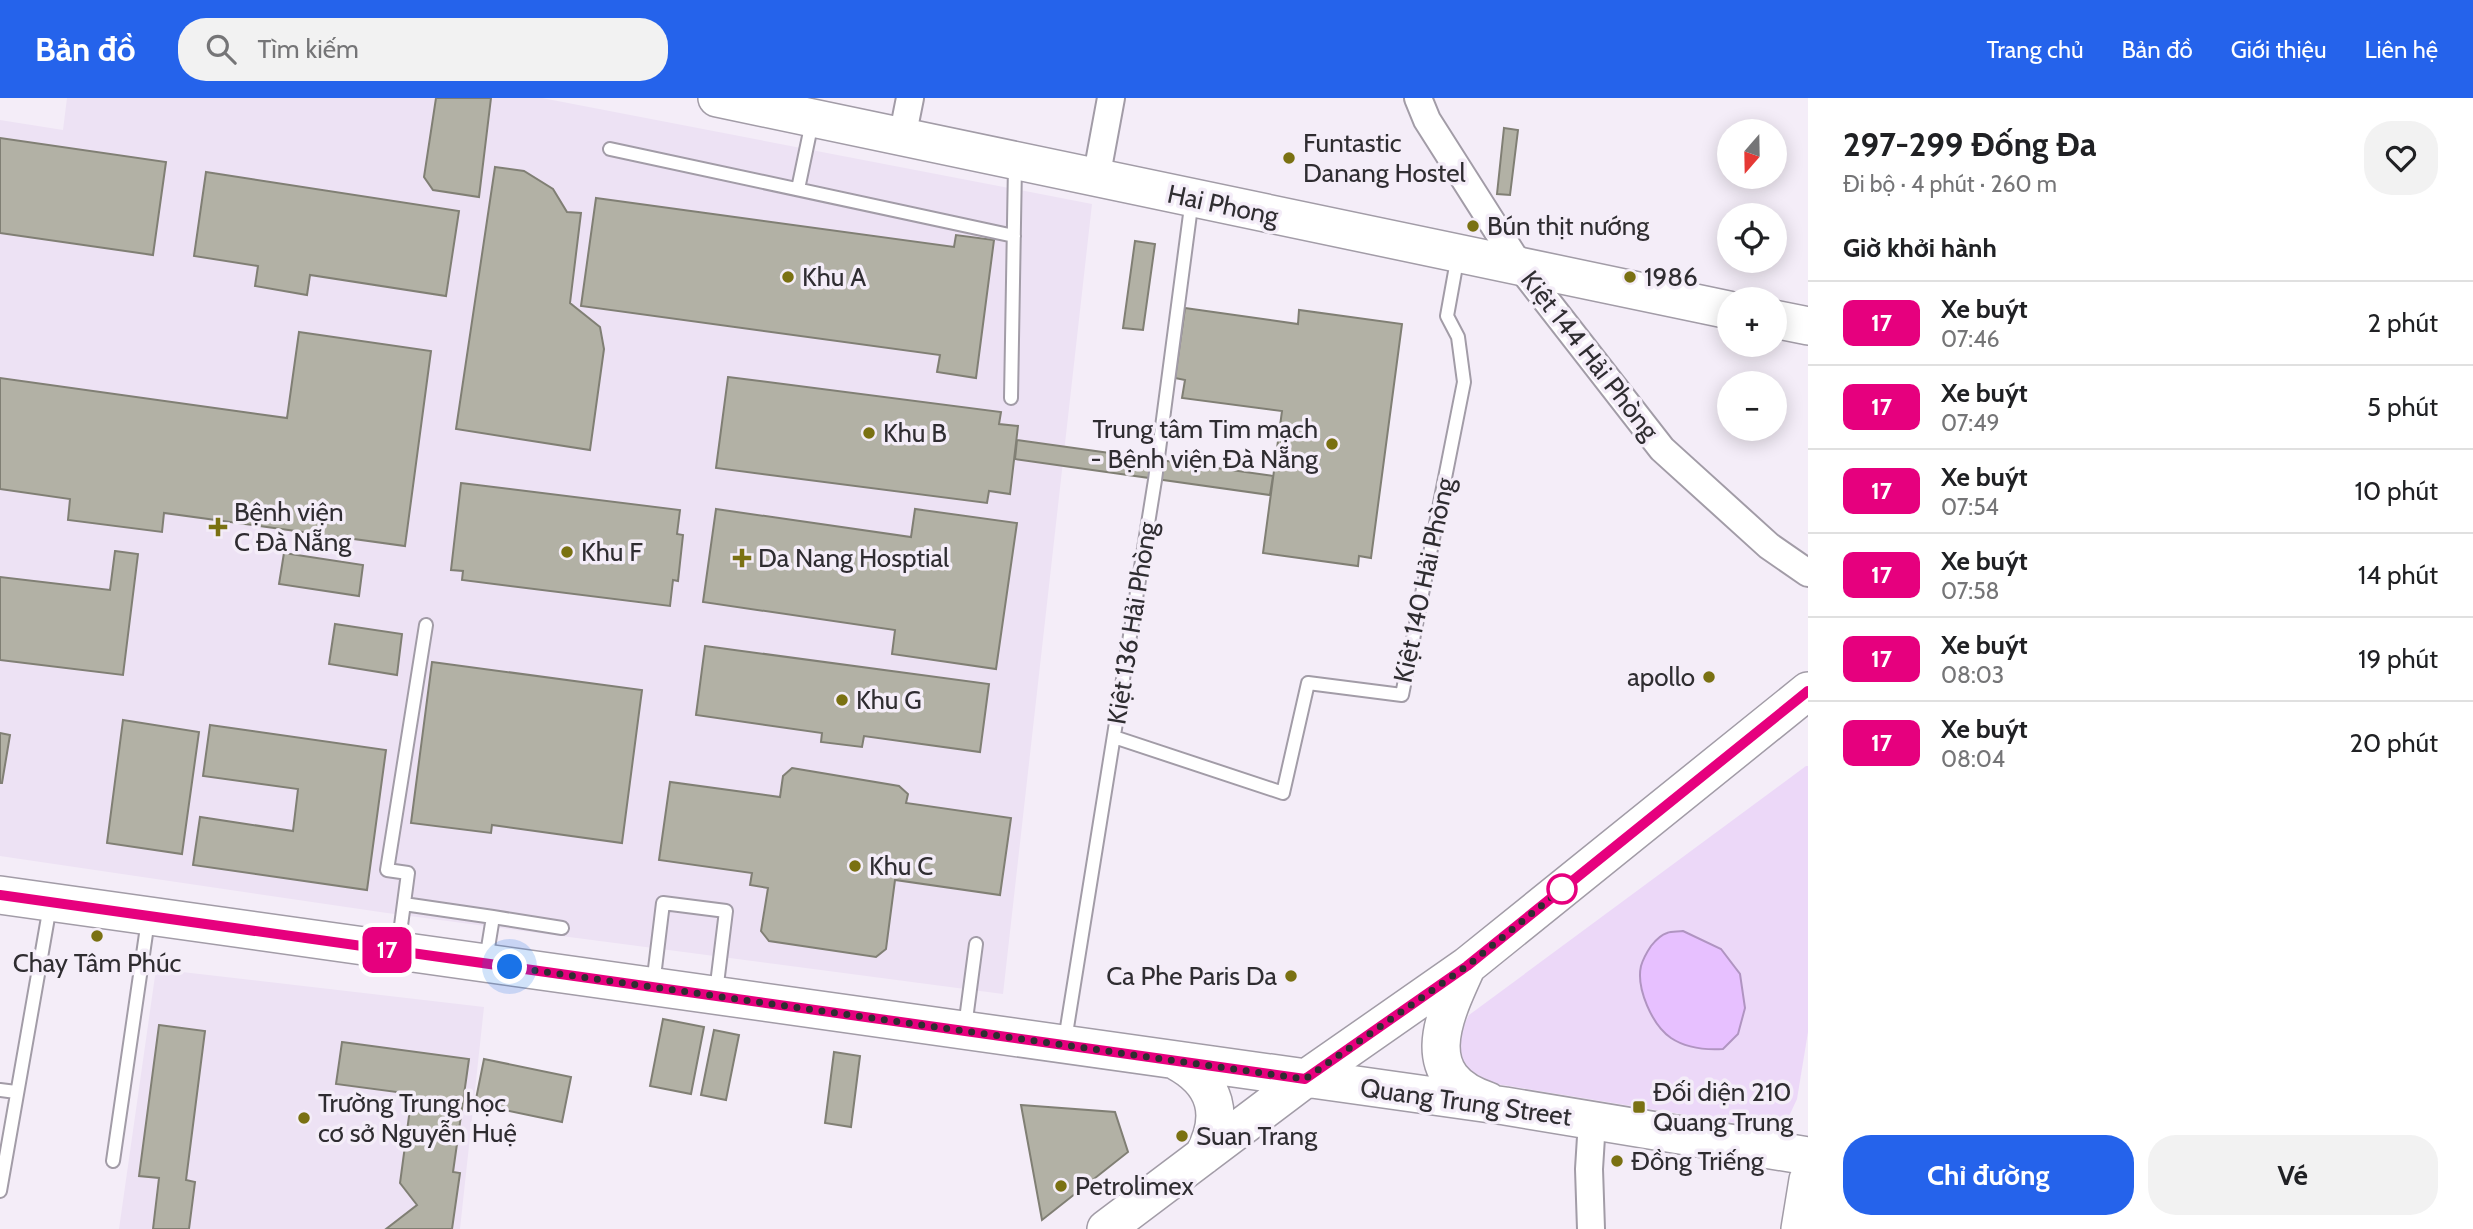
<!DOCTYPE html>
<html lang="vi">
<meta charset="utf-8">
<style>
body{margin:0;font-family:Cabin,sans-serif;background:#f2f2f2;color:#202124;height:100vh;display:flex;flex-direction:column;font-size:26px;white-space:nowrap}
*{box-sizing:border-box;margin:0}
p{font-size:23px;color:#757577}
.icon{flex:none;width:38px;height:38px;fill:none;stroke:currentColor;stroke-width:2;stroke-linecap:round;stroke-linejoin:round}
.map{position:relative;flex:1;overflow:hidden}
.panel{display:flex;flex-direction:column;background:#fff;width:665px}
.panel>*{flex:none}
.badge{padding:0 14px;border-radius:10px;font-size:24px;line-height:46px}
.needle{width:46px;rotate:200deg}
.fabs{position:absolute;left:1717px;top:21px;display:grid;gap:14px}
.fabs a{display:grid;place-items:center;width:70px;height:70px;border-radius:50%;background:#fff;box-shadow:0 4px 18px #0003;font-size:35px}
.you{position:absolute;width:35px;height:35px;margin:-18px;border:5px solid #fff;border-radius:50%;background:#1a73e8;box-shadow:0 0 0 10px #1a73e833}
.map>.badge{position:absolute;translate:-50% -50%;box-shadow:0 0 0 4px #fff}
h2{padding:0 35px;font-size:26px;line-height:63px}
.round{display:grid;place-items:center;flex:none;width:74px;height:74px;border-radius:28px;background:#f2f2f2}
.headline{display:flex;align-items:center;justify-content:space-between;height:119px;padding:0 35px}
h1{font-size:33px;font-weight:700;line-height:52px}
.cta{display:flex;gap:14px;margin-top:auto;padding:14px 35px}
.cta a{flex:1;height:80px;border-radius:28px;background:#2563eb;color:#fff;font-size:28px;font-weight:700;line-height:80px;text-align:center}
.cta a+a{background:#f2f2f2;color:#202124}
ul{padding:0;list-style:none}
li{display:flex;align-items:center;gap:21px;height:84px;padding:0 35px;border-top:2px solid #e0e0e0}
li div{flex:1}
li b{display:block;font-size:26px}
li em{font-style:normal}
li .badge{min-width:77px;font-weight:700;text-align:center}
header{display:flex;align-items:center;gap:42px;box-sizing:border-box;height:98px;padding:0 35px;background:#2563eb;color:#fff}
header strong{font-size:33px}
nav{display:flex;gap:38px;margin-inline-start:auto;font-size:24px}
.search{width:490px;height:63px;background:#f2f2f2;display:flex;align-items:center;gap:18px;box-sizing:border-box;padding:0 24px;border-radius:28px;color:#757577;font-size:26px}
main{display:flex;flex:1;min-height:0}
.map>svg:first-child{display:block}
.built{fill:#ede2f4}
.green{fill:#ecd8f8}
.water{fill:#e7c0ff;stroke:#b094c1;stroke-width:2}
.building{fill:#b2b1a5;stroke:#807f74;stroke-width:2}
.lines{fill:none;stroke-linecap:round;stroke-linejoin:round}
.lane-casing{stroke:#a29ca7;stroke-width:16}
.street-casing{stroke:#a29ca7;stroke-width:30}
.secondary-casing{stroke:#a29ca7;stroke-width:40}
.lane{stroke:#fff;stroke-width:12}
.street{stroke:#fff;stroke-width:26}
.secondary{stroke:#fff;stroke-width:37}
.line-casing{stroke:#fff;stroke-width:16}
.line{stroke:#e6007e;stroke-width:10}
.walk{stroke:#2f2d31;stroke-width:7;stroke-dasharray:0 12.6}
.poi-dot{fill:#7a7112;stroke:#f4edf8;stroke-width:2.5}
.stop-dot{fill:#fff;stroke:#e6007e;stroke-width:3.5}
.labels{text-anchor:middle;stroke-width:7;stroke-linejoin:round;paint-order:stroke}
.poi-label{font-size:26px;fill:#2f2d31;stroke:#f4edf8;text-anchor:start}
.street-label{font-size:26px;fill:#2f2d31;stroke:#f4edf8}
</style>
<header>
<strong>Bản đồ</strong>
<div class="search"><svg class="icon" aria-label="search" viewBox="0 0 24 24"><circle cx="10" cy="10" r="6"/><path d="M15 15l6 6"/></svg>Tìm kiếm</div>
<nav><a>Trang chủ</a><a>Bản đồ</a><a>Giới thiệu</a><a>Liên hệ</a></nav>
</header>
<main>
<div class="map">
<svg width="1808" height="1131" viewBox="0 0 1808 1131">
<rect width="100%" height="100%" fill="#f4edf8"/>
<path class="built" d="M67 0H542L1092 106 1003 896 387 815 0 758V22L63 32Z
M156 871 484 909 460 1131H119Z"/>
<path class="green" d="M1806 668H1808V934L1797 1001 1790 1016 1781 1025 1767 1030 1490 985C1455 969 1450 951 1469 917Z"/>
<path class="water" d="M1683 833 1721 851 1740 876 1745 910 1738 936 1723 951C1706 952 1686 950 1671 940 1652 927 1636 890 1641 868 1643 861 1647 854 1651 848 1655 843 1660 837 1667 835 1672 833 1678 834 1683 833Z"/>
<path class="building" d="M436 0H491L479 99 433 92 424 79Z
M1504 30 1518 32 1510 97 1497 96Z
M0 40 166 64 153 157 0 135Z
M495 69 524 73 553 91 567 114 581 115 570 205 600 229 604 251 590 352 456 331Z
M206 74 459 113 446 198 310 177 307 197 255 188 258 168 194 158Z
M596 100 954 149 956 137 994 142 976 280 937 274 940 257 581 208Z
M1135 143 1155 146 1143 232 1123 230Z
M1185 210 1298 226 1299 212 1402 226 1371 460 1359 458 1358 468 1263 455 1282 313 1182 300 1185 282 1175 280Z
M299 234 431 253 405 448 164 415 162 434 68 422 70 401 0 391V280L287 320Z
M728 279 1001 314 999 326 1018 328 1010 396 989 393 987 405 716 370Z
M1017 342 1273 378 1270 397 1015 361Z
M461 385 680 412 677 436 683 437 678 483 673 482 670 508 462 482 463 473 451 472Z
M716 411 911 439 915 411 1017 425 996 571 892 556 895 532 703 504Z
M115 453 138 456 123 577 0 562V479L110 492Z
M284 455 363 467 359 498 279 486Z
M335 526 402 536 397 577 329 566Z
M705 548 989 586 980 654 864 638 862 649 821 644 822 635 696 617Z
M432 564 642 592 622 745 492 727 491 735 411 725Z
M123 622 199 634 182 756 107 745Z
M210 627 386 652 367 792 193 767 200 719 293 733 298 691 203 678Z
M0 635 10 637 2 685H0Z
M792 670 899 688 908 696 906 705 1011 720 1000 797 895 782 886 851 876 859 769 843 761 833 768 790 750 787 752 775 659 762 670 684 780 699 783 678Z
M663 921 704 929 691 996 650 988Z
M159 927 205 933 186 1082 195 1084 189 1131H153L159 1080 139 1078Z
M714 932 739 937 726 1002 701 997Z
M342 944 469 961 453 1074 460 1075 452 1131H386L417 1107 400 1085 412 996 336 986Z
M834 954 860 958 851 1029 825 1025Z
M484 961 571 979 562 1024 475 1006Z
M1021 1007 1115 1014 1128 1054 1042 1122Z"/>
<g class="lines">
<defs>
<path id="lane" d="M610 51 1014 138
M798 91 812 24
M1011 300 1015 67
M1114 639 1283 695 1308 585 1402 597 1464 284 1458 239 1447 218 1458 157
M404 806 493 819 486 862
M493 819 562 830
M398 850 408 775 387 772 426 527
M653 887 663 805 726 813 716 894
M965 929 976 846
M1065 942 1155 382 1192 101
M0 992 16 994
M113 1063 148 822
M0 1093 50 808"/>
<path id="street" d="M1418 0 1427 22 1521 170 1662 351 1769 448 1808 475
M902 40 910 0
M1096 81 1111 0
M1591 1131 1589 1071 1592 1023"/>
<path id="secondary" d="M717 0 1729 212
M1774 221 1808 228
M0 797 1505 1008 1808 1058
M1467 868C1444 918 1414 979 1488 1003
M1176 963C1217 985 1225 1018 1203 1058
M1106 1131 1305 981 1467 868 1808 593
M1800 1131 1808 1082"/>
</defs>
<use href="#lane" class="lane-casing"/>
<use href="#street" class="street-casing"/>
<use href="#secondary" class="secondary-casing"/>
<use href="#lane" class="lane"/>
<use href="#street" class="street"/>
<use href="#secondary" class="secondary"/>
</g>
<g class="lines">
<defs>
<path id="line" d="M0 797 1305 981 1467 868 1808 593"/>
</defs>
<use href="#line" class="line-casing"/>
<use href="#line" class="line"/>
<path class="walk" d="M510 869 1305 981 1467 868 1562 791"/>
</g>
<g class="poi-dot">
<circle cx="1289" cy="60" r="7"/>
<circle cx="1473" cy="128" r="7"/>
<circle cx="788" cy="179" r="7"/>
<circle cx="1630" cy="179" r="7"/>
<circle cx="869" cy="335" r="7"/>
<circle cx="1332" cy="346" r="7"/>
<path d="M214.5 418.5h7v7h7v7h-7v7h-7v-7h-7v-7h7z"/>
<circle cx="567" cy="454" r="7"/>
<path d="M738.5 449.5h7v7h7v7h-7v7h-7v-7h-7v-7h7z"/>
<circle cx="1709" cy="579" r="7"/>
<circle cx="842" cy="602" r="7"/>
<circle cx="855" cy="768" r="7"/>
<circle cx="97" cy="838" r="7"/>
<circle cx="1291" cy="878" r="7"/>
<rect x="1632" y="1002" width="14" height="14" rx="3.5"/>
<circle cx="304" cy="1020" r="7"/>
<circle cx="1182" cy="1038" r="7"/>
<circle cx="1617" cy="1063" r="7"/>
<circle cx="1061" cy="1088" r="7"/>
</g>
<circle class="stop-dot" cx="1562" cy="791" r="14"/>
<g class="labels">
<g class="poi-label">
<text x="1303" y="54">Funtastic<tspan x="1303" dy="30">Danang Hostel</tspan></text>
<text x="1487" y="137">Bún thịt nướng</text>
<text x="802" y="188">Khu A</text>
<text x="1644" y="188">1986</text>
<text x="1318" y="340" text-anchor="end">Trung tâm Tim mạch<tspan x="1318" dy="30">- Bệnh viện Đà Nẵng</tspan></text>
<text x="883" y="344">Khu B</text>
<text x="234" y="423">Bệnh viện<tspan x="234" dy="30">C Đà Nẵng</tspan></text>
<text x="581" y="463">Khu F</text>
<text x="758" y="469">Da Nang Hosptial</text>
<text x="1695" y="588" text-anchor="end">apollo</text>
<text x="856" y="611">Khu G</text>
<text x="869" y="777">Khu C</text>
<text x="97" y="874" text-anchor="middle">Chay Tâm Phúc</text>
<text x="1277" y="887" text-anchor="end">Ca Phe Paris Da</text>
<text x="1653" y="1003">Đối diện 210<tspan x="1653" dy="30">Quang Trung</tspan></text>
<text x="318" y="1014">Trường Trung học<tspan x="318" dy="30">cơ sở Nguyễn Huệ</tspan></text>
<text x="1196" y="1047">Suan Trang</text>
<text x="1631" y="1072">Đồng Triếng</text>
<text x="1075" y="1097">Petrolimex</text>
</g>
<g class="street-label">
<text transform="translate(1223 107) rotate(12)" y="9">Hai Phong</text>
<text transform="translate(1590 257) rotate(52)" y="9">Kiệt 144 Hải Phòng</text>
<text transform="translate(1424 482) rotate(-78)" y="9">Kiệt 140 Hải Phòng</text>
<text transform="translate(1132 525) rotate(-81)" y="9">Kiệt 136 Hải Phòng</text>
<text transform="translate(1466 1004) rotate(8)" y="9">Quang Trung Street</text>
</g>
</g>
</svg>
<div class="fabs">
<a><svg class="needle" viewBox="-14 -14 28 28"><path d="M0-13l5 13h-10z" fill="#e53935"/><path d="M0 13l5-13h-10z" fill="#757577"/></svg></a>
<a><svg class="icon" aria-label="locate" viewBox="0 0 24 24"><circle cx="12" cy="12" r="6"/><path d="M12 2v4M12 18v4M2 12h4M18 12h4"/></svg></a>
<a>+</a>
<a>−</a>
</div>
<div class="you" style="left:510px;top:869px"></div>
<b class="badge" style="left:387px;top:852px;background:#e6007e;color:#fff">17</b>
</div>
<section class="panel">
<div class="headline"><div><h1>297-299 Đống Đa</h1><p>Đi bộ · 4 phút · 260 m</p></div><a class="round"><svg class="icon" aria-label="heart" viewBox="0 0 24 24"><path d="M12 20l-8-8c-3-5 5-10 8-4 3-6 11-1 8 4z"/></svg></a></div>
<h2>Giờ khởi hành</h2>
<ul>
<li><span class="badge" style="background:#e6007e;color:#fff">17</span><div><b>Xe buýt</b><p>07:46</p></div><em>2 phút</em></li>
<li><span class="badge" style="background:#e6007e;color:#fff">17</span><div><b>Xe buýt</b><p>07:49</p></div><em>5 phút</em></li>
<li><span class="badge" style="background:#e6007e;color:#fff">17</span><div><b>Xe buýt</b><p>07:54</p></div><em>10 phút</em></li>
<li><span class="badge" style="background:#e6007e;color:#fff">17</span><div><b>Xe buýt</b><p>07:58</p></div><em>14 phút</em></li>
<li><span class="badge" style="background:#e6007e;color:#fff">17</span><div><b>Xe buýt</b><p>08:03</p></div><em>19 phút</em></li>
<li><span class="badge" style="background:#e6007e;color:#fff">17</span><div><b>Xe buýt</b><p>08:04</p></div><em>20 phút</em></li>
</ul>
<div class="cta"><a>Chỉ đường</a><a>Vé</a></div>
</section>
</main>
